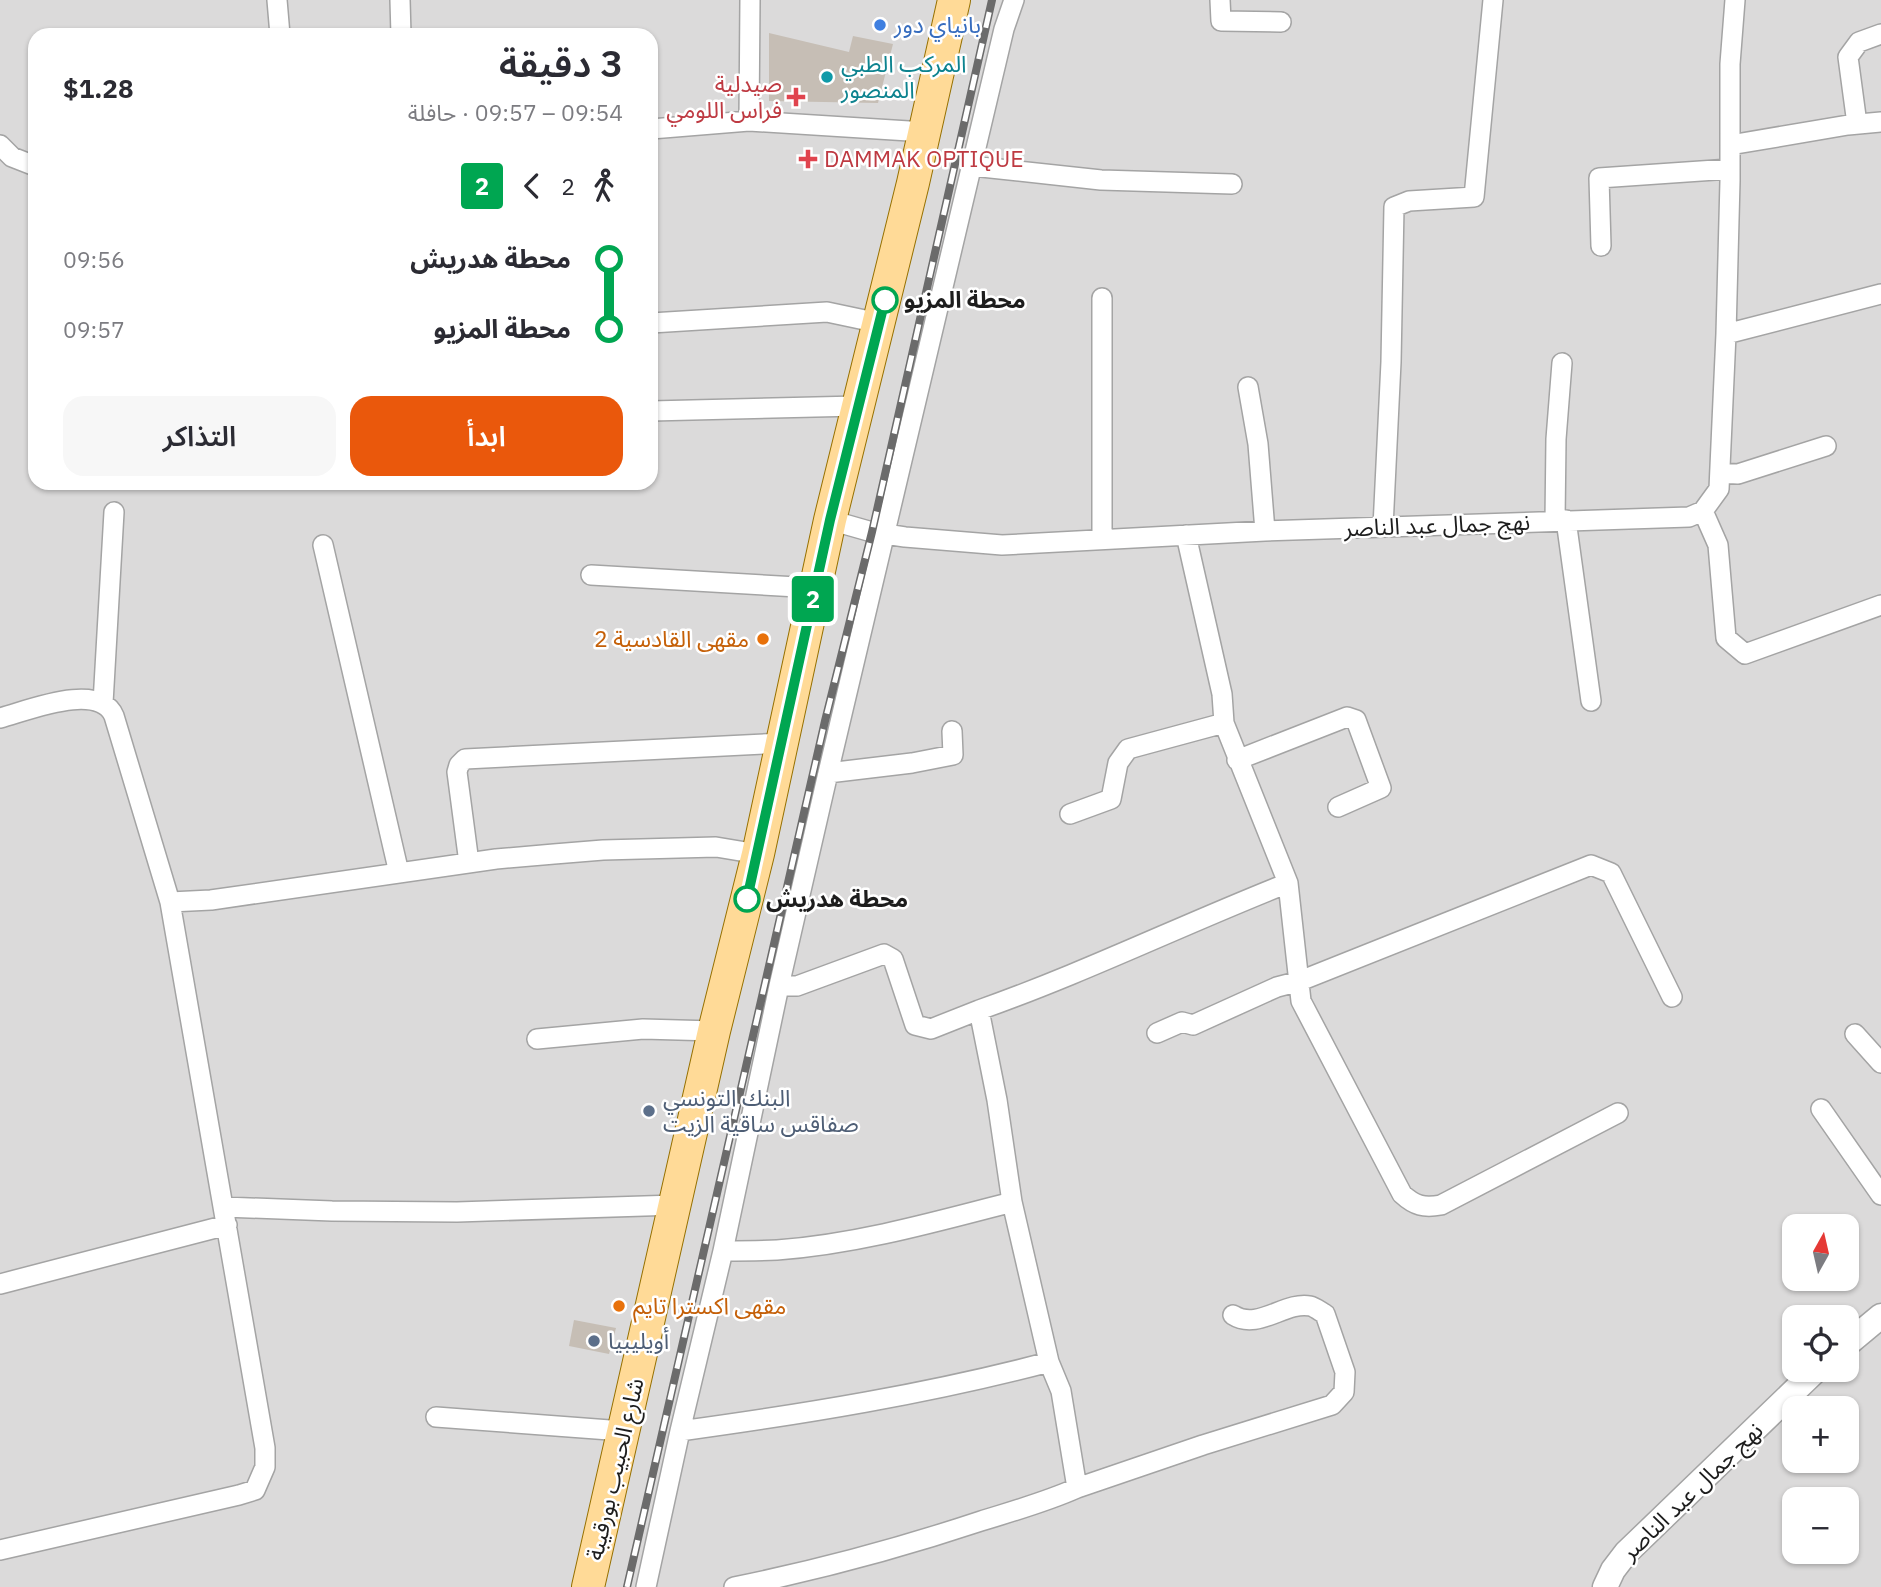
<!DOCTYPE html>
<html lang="ar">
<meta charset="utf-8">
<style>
body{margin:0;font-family:"IBM Plex Sans","Noto Sans Arabic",sans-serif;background:#f7f7f7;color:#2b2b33;direction:rtl;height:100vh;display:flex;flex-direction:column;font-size:26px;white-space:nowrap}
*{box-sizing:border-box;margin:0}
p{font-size:23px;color:#7c7c81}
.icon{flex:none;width:38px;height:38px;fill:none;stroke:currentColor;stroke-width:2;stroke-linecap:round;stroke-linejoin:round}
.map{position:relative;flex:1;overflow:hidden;direction:ltr}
.side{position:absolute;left:28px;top:28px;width:630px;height:462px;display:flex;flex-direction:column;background:#fff;border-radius:21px;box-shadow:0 2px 5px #0004;direction:rtl}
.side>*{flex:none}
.badge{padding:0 14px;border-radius:5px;font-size:24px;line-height:46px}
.needle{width:46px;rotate:8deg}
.tools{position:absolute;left:1782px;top:1214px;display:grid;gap:14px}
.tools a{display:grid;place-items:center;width:77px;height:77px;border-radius:14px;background:#fff;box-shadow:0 2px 5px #0004;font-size:35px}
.map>.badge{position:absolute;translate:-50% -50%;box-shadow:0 0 0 4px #fff}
.legs{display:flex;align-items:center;gap:10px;height:77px;padding:0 35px;font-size:23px}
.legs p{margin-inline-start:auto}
.headline{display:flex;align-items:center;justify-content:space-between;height:119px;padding:0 35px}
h1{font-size:38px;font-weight:600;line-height:52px}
.button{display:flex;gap:14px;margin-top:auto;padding:14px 35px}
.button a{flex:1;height:80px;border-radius:21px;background:#ea580c;color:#fff;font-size:28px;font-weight:600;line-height:80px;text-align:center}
.button a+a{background:#f7f7f7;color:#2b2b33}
ul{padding:0 35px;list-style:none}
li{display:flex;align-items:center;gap:24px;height:70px;font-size:26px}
li i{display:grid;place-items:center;width:10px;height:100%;margin:0 9px;background:currentColor}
li i::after{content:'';width:18px;height:18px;margin:-9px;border:5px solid;border-radius:50%;background:#fff}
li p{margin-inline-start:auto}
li:first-child i{background:linear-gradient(#0000 50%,currentColor 0)}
li:last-child i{background:linear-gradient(currentColor 50%,#0000 0)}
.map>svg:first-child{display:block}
.residential{fill:#dbdada;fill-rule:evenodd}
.building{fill:#c6beb5}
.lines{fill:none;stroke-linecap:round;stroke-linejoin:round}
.minor-casing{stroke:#a4a4a4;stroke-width:22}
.tertiary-casing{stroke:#a4a4a4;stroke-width:27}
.primary-casing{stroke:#967000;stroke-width:34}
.minor{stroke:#fff;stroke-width:19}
.tertiary{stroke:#fff;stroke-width:24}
.primary{stroke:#ffda97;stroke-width:32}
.rail-casing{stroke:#6b6b6b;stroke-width:8}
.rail{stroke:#fff;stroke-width:5;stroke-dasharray:16;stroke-linecap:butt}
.line-1-casing{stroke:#fff;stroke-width:16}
.line-1{stroke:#00a651;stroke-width:10}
.shop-dot{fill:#3f7fe0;stroke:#fff;stroke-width:2.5}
.culture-dot{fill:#0f9aa8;stroke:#fff;stroke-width:2.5}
.health-dot{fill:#e0444e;stroke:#fff;stroke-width:2.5}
.stop-1-dot{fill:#fff;stroke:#00a651;stroke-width:3.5}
.food-dot{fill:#e8710a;stroke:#fff;stroke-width:2.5}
.service-dot{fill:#5c6f8a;stroke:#fff;stroke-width:2.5}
.labels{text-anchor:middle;stroke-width:5;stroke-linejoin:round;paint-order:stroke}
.shop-label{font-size:23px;fill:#366cbe;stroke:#fff;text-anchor:start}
.culture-label{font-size:23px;fill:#0d838f;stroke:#fff;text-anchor:start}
.health-label{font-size:23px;fill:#be3a42;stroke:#fff;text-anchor:end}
.stop-label{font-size:23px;font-weight:bold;fill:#1d1d1d;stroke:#fff;text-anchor:start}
.street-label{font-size:23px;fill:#1d1d1d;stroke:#fff}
.food-label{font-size:23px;fill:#c56008;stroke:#fff;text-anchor:end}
.service-label{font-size:23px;fill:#4e5e75;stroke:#fff;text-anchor:start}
</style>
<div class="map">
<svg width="1881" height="1587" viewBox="0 0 1881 1587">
<rect width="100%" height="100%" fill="#efebe2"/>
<path class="residential" d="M0 0H1881V1587H0ZM35 35H651V483H35ZM1794 1227H1846V1279H1794ZM1794 1318H1846V1370H1794ZM1794 1409H1846V1461H1794ZM1794 1500H1846V1552H1794Z"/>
<path class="building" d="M769 33 849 52 853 36 893 44 878 103 769 101Z
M574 1320 616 1328 609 1354 569 1346Z"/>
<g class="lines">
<defs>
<path id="minor" d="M277 0 280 35
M400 0 401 35
M1220 0 1221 21 1281 22
M749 121 750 0
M1857 124 1848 57 1859 42 1881 34
M651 129 749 121 925 132
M0 145 12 157 35 166
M1730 145 1848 125 1881 122
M972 166 1101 180 1232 184
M1601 246 1599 178 1730 169
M1102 298V539
M651 323 827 312 879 323
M1726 334 1730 181V64L1735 0
M1248 387 1258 444 1265 531
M651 411 858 406
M1720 473 1738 474 1826 446
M1703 511 1718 545 1726 638 1745 654 1881 605
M830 520 872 532 905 537 1002 545 1265 531 1689 517 1703 511 1719 489 1726 334 1881 294
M1566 520 1591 701
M1555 521 1556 439 1562 363
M1383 527 1391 362 1394 207 1409 201 1474 197 1493 0
M1186 535 1222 694 1224 723 1288 883 1301 1001 1402 1194C1415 1206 1424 1208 1441 1205L1618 1113
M323 545 399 873
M591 575 815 588
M103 703 114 512
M0 718C27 711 99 681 114 716L170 902 265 1448V1467L255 1490 239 1495 0 1550
M1237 760 1347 717 1356 720 1381 788 1338 807
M828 773 912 763 953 755 952 731
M1070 814 1111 799 1118 763 1128 749 1224 723
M469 863 457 772 459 765 465 759 783 743
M170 902 211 900 496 859 554 854 603 850 716 847 758 854
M779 986H797L884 954 893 959 915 1025 931 1029 979 1010
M1157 1033 1182 1022 1193 1025 1277 987 1300 981 1591 865 1611 873 1672 997
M1855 1034 1881 1063
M537 1039 643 1029 714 1031
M1821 1109 1881 1195
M1012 1202 997 1100 979 1010C1084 973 1184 924 1288 883
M224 1207 332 1211 457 1212 676 1205
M723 1251C741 1251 759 1251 777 1250 857 1244 935 1222 1012 1202L1049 1362 1061 1391 1077 1488C1046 1502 1013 1511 981 1521 900 1548 818 1570 734 1587
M0 1284 227 1225
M436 1417 623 1431
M680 1431C804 1414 928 1394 1049 1362
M1077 1488 1203 1445 1332 1405 1344 1392 1345 1372 1325 1314C1321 1312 1315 1307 1310 1306 1285 1301 1258 1331 1233 1315
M646 1587 680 1431 723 1251 779 986 828 773 1004 29 1014 0"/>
<path id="tertiary" d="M1846 1345 1881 1316
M1605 1587 1613 1570 1626 1553 1816 1370"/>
<path id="primary" d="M588 1587 714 1031 758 854 830 520 913 183 954 0"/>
</defs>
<use href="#minor" class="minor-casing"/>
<use href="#tertiary" class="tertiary-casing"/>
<use href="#primary" class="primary-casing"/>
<use href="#minor" class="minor"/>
<use href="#tertiary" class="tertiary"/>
<use href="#primary" class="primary"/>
<defs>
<path id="rail" d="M627 1587 825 721 872 532 992 0"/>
</defs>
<use href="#rail" class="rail-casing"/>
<use href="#rail" class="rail"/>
</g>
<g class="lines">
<defs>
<path id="line-1" d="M747 899 830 520 885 300"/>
</defs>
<use href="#line-1" class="line-1-casing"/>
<use href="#line-1" class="line-1"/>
</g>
<circle class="shop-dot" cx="880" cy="25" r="7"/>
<circle class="culture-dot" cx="827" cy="77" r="7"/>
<g class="health-dot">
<path d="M792.5 86.5h7v7h7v7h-7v7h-7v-7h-7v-7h7z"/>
<path d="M804.5 148.5h7v7h7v7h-7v7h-7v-7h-7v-7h7z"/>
</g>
<g class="stop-1-dot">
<circle cx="885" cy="300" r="12"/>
<circle cx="747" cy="899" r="12"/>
</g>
<g class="food-dot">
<circle cx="763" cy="639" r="7"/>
<circle cx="619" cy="1306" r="7"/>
</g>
<g class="service-dot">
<circle cx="649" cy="1111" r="7"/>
<circle cx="594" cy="1341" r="7"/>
</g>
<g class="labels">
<g class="shop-label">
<text x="894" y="33">بانياي دور</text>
</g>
<g class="culture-label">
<text x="841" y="72">المركب الطبي<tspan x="841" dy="26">المنصور</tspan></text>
</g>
<g class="health-label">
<text x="782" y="92">صيدلية<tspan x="782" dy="26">فراس اللومي</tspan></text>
<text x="824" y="167" text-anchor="start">DAMMAK OPTIQUE</text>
</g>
<g class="stop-label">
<text x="904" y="308">محطة المزيو</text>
<text x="766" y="907">محطة هدريش</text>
</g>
<g class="street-label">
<text transform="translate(1437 525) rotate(-2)" y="8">نهج جمال عبد الناصر</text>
<text transform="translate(615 1469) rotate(-77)" y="8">شارع الحبيب بورقيبة</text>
<text transform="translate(1692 1491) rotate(-44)" y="8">نهج جمال عبد الناصر</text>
</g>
<g class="food-label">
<text x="749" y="647">مقهى القادسية 2</text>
<text x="633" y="1314" text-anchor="start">مقهى اكسترا تايم</text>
</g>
<g class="service-label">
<text x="663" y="1106">البنك التونسي<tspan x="663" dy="26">صفاقس ساقية الزيت</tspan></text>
<text x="608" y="1349">أويليبيا</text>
</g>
</g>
</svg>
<div class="tools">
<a><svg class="needle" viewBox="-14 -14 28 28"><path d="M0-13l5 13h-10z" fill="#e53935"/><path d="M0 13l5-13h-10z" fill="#7c7c81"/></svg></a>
<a><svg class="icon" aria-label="locate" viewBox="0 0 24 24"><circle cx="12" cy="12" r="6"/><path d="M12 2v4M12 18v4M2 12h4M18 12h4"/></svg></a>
<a>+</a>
<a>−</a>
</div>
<b class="badge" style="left:813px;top:599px;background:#00a651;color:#fff">2</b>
<section class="side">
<div class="headline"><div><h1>3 دقيقة</h1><p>09:54 – 09:57 · حافلة</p></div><b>$1.28</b></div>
<div class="legs"><svg class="icon" aria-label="walk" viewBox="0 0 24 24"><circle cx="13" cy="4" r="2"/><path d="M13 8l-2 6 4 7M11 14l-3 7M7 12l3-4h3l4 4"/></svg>2<svg class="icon" aria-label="back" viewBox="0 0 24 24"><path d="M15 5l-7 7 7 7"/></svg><b class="badge" style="background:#00a651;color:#fff">2</b></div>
<ul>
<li><i style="color:#00a651"></i><b>محطة هدريش</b><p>09:56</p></li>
<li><i style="color:#00a651"></i><b>محطة المزيو</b><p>09:57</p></li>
</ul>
<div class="button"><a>ابدأ</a><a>التذاكر</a></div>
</section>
</div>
